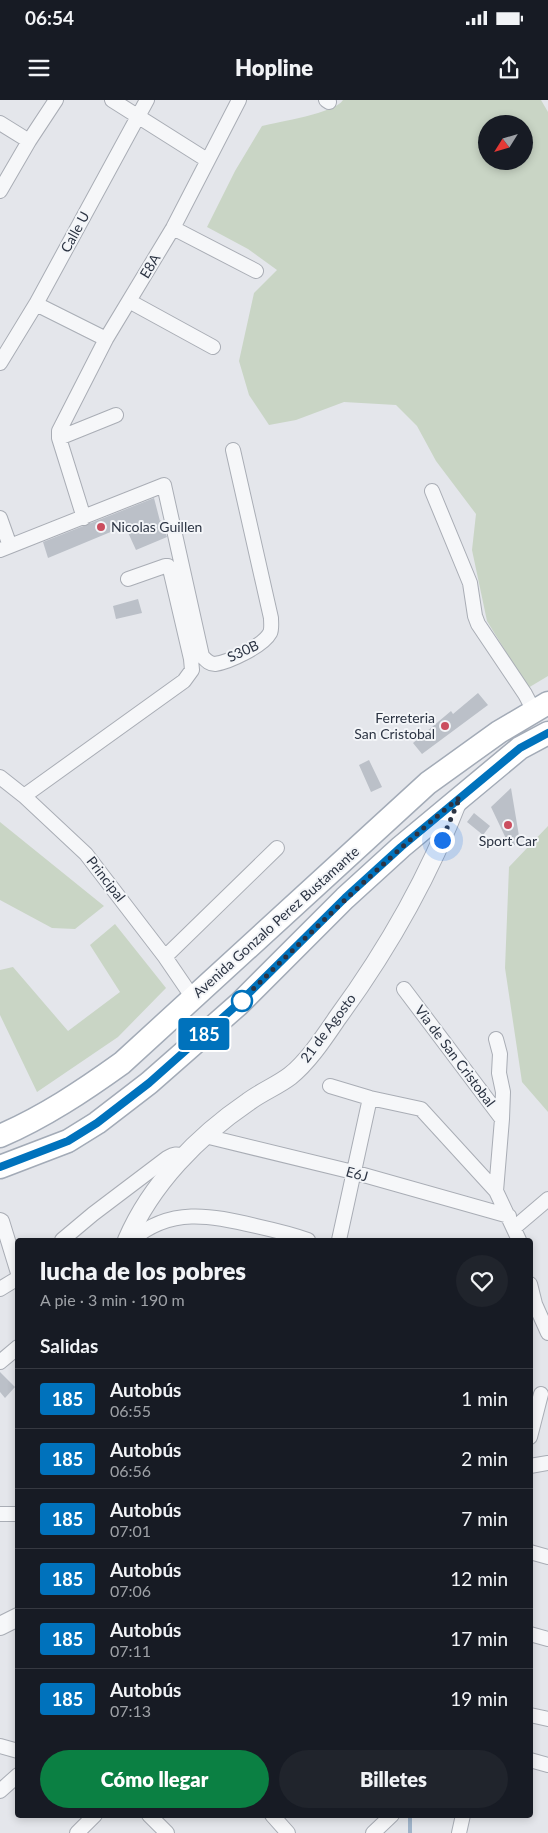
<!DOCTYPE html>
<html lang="es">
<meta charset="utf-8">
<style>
body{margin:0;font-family:Lato,sans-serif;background:#20242c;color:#f1f3f6;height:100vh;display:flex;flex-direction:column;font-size:19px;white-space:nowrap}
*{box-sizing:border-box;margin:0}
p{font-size:16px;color:#9ea1a6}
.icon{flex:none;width:28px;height:28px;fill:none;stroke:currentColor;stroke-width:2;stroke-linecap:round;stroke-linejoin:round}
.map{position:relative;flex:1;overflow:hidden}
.side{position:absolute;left:15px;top:1138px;width:518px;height:580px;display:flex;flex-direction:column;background:#171b24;border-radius:5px;box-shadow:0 2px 8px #0003}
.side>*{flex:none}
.badge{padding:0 10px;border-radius:4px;font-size:18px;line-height:32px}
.needle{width:32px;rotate:233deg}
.buttons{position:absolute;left:478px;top:15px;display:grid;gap:10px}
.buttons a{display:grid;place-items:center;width:55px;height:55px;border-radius:50%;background:#171b24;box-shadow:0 2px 8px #0003;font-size:25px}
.you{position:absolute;width:25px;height:25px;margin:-12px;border:4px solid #fff;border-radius:50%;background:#1a73e8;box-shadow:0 0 0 8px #1a73e833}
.map>.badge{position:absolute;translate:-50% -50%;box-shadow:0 0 0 2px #fff}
h2{padding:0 25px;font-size:19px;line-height:45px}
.round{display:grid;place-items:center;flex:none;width:52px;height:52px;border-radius:26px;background:#20242c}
.head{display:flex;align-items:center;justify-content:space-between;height:85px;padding:0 25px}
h1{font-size:24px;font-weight:800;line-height:38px}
.primary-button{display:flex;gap:10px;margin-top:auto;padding:10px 25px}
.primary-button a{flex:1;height:58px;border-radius:30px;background:#0b8043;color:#fff;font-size:20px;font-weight:800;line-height:58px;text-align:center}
.primary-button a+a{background:#20242c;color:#f1f3f6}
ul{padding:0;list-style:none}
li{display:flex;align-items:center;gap:15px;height:60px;padding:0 25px;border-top:1px solid #363941}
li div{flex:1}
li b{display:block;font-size:19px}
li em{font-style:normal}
li .badge{min-width:55px;font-weight:700;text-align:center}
.status{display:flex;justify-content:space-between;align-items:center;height:35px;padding:0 25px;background:#171b24;direction:ltr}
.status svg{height:14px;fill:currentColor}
header{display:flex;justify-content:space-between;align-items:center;height:65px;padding:0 25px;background:#171b24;font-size:22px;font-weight:800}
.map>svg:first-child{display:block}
.green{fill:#c9d5c5;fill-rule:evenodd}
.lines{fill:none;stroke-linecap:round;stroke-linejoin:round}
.stream{stroke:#a0b4ca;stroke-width:4}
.building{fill:#bbc0c8}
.minor-casing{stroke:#a9adb5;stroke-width:16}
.tertiary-casing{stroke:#a9adb5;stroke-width:20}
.primary-casing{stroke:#a3abb7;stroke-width:25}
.minor{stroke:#f6f7f9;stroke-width:14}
.tertiary{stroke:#f6f7f9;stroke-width:18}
.primary{stroke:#fff;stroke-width:22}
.line-casing{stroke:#fff;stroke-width:11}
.line{stroke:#0072bc;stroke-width:8}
.walk{stroke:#2c3443;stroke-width:5;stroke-dasharray:0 9}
.poi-dot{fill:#cb4e5f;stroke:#f3f5f8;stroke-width:2}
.stop-dot{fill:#fff;stroke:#0072bc;stroke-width:2.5}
.labels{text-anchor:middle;stroke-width:4;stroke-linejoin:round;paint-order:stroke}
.street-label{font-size:14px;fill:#2c3443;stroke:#f3f5f8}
.poi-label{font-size:14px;fill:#2c3443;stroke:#f3f5f8;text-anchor:start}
</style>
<div class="status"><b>06:54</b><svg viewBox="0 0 49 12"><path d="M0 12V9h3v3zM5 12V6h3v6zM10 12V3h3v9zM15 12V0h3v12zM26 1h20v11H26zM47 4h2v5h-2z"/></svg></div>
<header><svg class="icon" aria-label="menu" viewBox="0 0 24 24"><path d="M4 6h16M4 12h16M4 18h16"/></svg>Hopline<svg class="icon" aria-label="share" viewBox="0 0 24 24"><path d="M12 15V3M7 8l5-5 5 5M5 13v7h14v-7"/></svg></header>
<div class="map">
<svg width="548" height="1733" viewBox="0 0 548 1733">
<rect width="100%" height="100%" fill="#e4e6eb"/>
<path class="green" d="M343 0H541L548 12V576L528 588 487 521 472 450 476 414 436 361 417 326 396 305 344 302 296 320 269 325 249 295 239 261 254 193 277 170 248 149 207 127 235 71 262 26C278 22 335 13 343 0ZM486 24H524V61H486Z
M0 722 104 806 75 829 52 828 0 800Z
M548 726V1012L522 982 505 868 509 767Z
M115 824 166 888 118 937 37 992 0 915V870L13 867 68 931 120 892 90 845Z"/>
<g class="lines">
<path class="stream" d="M410 1715V1733"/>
</g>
<path class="building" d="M154 398 160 421 161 420 167 437 136 450 125 426 48 458 43 442Z
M138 499 142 513 116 519 113 506Z
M478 593 488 605 422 654 413 643 451 611 453 614Z
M369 660 382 687 371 692 359 665Z
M511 688 520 742 510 747 491 707Z
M474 713 490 726 483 735 467 722Z
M0 1272 15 1287 5 1298 0 1292Z"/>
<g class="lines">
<defs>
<path id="minor" d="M112 0 207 60
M326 0 329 2
M0 23 29 41
M0 91 29 41 56 0
M173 128 256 171
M129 201 213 247
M36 204 106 239
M0 263 36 204 147 0
M59 338 116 315
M432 391 470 483 475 516 478 524 525 594 534 611
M0 418 10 446
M84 418 59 338V331L106 239 173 128 239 0
M0 450 164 385 202 556C206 560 209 564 215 564 229 562 263 546 270 533 272 529 271 523 271 518L233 350
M0 677 24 696 86 754 165 857 193 898
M24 696 184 581 192 570 191 559 170 469 168 466H165L128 479
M165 857 277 748
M404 889 502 1019 496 1091 519 1140
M496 939 500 954 499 973 503 992 502 1019
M330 986 370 998 421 1009 496 1091
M205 1036 353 1072 509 1116
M0 1120 2 1121 18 1173
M514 1128 548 1099
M62 1140 93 1114 167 1058C174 1054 177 1053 185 1057
M132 1140C170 1107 211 1115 256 1126 274 1130 291 1134 308 1140
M339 1140 370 998
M530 1184 535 1204 548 1233
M0 1189 18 1178
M0 1262 18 1247
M530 1337 541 1294
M530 1366 548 1363
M0 1414H18
M530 1452 548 1457
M530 1534 548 1539
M530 1615 548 1619
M0 1646 18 1651
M530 1660 548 1665
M0 1691 18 1675
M149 1715 167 1733
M272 1715 288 1733
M77 1733 95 1715
M373 1733 392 1715
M459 1733 463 1715"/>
<path id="tertiary" d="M127 1140C151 1084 198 1036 248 1002 261 992 277 986 290 976 308 962 325 936 338 917 387 850 429 776 459 698
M0 1526 18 1517"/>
<path id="primary" d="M0 1036C44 1017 83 991 122 963L428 683 499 632 548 603
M0 1067 68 1041 97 1023 149 983 239 904 345 798 401 747 520 648 548 633"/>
</defs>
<use href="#minor" class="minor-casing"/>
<use href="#tertiary" class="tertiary-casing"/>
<use href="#primary" class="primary-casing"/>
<use href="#minor" class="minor"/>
<use href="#tertiary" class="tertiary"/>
<use href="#primary" class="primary"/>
</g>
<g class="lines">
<defs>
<path id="line" d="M0 1067 68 1041 97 1023 149 983 238 904 345 798 401 747 520 648 548 633"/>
</defs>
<use href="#line" class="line-casing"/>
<use href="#line" class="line"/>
<path class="walk" d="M242 901 238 904C310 833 382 762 460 697L442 740"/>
</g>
<g class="poi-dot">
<circle cx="101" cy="427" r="5"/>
<circle cx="445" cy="626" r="5"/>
<circle cx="508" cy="725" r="5"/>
</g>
<circle class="stop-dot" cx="242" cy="901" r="10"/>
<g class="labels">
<g class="street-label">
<text transform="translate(75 132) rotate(-61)" y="5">Calle U</text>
<text transform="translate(150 166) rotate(-59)" y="5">E8A</text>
<text transform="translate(243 551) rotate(-25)" y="5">S30B</text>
<text transform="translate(106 779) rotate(52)" y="5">Principal</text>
<text transform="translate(276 822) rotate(-42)" y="5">Avenida Gonzalo Perez Bustamante</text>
<text transform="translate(328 928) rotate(-53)" y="5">21 de Agosto</text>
<text transform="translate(455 956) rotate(53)" y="5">Via de San Cristobal</text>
<text transform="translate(357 1074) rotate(15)" y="5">E6J</text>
</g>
<g class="poi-label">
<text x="111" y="432">Nicolas Guillen</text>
<text x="435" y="623" text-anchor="end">Ferreteria<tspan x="435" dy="16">San Cristobal</tspan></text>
<text x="508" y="746" text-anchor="middle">Sport Car</text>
</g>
</g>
</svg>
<div class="buttons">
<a><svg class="needle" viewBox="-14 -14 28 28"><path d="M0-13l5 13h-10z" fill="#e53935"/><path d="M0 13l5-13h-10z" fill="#9ea1a6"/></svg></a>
</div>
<div class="you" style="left:442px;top:740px"></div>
<b class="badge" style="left:204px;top:934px;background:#0072bc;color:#fff">185</b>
<section class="side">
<div class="head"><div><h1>lucha de los pobres</h1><p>A pie · 3 min · 190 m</p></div><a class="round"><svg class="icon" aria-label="heart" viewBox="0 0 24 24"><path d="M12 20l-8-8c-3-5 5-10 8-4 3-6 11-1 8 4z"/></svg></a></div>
<h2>Salidas</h2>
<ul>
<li><span class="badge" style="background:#0072bc;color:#fff">185</span><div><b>Autobús</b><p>06:55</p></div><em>1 min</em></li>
<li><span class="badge" style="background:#0072bc;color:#fff">185</span><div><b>Autobús</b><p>06:56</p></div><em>2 min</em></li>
<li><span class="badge" style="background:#0072bc;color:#fff">185</span><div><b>Autobús</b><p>07:01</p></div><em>7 min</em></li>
<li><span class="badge" style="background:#0072bc;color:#fff">185</span><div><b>Autobús</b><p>07:06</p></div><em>12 min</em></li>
<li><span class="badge" style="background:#0072bc;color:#fff">185</span><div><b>Autobús</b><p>07:11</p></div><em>17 min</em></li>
<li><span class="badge" style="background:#0072bc;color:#fff">185</span><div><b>Autobús</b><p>07:13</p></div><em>19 min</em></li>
</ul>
<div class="primary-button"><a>Cómo llegar</a><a>Billetes</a></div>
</section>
</div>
